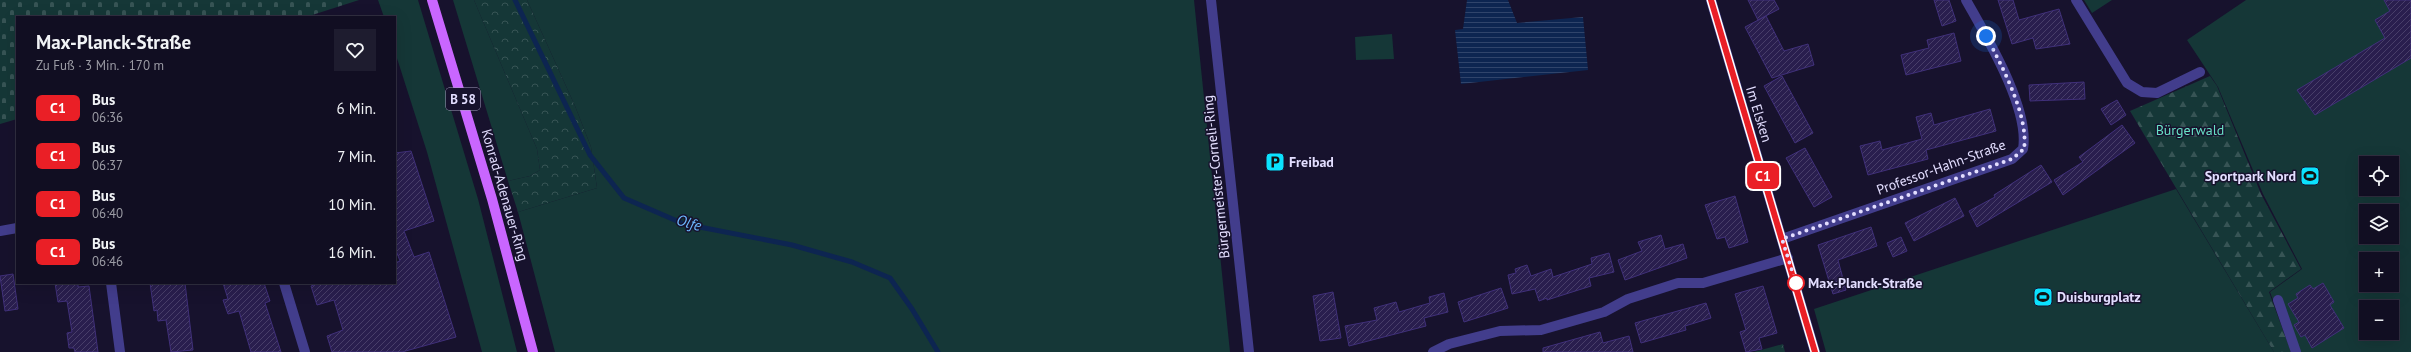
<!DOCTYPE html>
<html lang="de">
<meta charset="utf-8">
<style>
body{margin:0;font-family:"PT Sans",sans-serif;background:#1e1c2f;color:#f1f3f6;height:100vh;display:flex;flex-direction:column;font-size:15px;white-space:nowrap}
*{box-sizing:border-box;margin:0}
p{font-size:13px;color:#9c9ca5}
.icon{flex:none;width:22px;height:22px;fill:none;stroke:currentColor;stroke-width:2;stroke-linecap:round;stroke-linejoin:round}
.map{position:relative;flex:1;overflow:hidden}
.drawer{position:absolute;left:16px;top:16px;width:380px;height:268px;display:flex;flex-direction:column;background:#110e22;border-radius:0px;box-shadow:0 4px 16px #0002,0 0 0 1px #302e40}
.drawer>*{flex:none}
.badge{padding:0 8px;border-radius:6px;font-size:14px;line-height:26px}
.buttons{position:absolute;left:2359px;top:156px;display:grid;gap:8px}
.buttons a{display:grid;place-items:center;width:40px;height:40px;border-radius:0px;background:#110e22;box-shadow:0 4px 16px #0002,0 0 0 1px #302e40;font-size:20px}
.you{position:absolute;width:20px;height:20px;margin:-10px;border:3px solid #fff;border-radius:50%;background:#1a73e8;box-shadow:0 0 0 6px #1a73e833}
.map>.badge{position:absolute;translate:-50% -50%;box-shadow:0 0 0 2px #fff}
.round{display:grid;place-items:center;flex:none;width:42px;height:42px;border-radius:0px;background:#1e1c2f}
.summary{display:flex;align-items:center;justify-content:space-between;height:68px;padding:0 20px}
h1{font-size:19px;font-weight:700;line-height:30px}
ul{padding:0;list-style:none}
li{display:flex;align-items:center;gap:12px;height:48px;padding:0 20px}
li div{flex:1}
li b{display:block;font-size:15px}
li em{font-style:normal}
li .badge{min-width:44px;font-weight:700;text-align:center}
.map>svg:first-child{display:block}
.grass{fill:#153737;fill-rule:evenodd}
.forest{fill:url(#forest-firs)}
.cemetery{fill:url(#cemetery-stones)}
.park{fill:url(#park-crowns)}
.water{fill:url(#water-rules)}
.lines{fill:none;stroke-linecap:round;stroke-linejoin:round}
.stream{stroke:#0d2551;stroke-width:5}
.building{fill:url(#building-hatch);stroke:#40307a}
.minor{stroke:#423d8c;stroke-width:10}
.major{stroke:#c966ff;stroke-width:10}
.line-casing{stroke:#fff;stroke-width:9}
.line{stroke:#ea1f26;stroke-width:6}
.walk{stroke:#e3deff;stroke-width:4;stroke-dasharray:0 7.2}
.stop-dot{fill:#fff;stroke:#ea1f26;stroke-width:2}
.labels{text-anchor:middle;stroke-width:3;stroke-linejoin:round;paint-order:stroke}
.shield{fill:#17122d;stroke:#a6a1c0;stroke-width:1}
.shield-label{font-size:13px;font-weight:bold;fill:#e3deff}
.street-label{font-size:14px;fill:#e3deff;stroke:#17122d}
.park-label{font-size:14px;fill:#68e1c6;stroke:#17122d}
.poi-label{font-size:14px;font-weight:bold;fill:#e3deff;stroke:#17122d;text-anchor:start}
.stop-label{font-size:14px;font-weight:bold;fill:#e3deff;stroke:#17122d;text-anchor:start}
.water-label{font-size:15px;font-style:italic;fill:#6db8ff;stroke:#17122d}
</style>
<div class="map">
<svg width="2411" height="352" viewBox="0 0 2411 352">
<defs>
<pattern id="forest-firs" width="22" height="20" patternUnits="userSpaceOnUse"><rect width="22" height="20" fill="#153737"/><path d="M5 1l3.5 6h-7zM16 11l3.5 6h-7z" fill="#375455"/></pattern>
<pattern id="cemetery-stones" width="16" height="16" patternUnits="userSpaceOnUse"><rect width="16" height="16" fill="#153737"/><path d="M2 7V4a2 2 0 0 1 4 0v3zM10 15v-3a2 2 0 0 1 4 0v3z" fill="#375455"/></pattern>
<pattern id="park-crowns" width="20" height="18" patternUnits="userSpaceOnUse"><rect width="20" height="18" fill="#153737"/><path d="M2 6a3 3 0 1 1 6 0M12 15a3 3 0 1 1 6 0" fill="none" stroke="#375455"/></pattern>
<pattern id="water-rules" width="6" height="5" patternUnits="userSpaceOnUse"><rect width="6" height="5" fill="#0d2551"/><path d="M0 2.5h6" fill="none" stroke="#30446b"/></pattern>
<pattern id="building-hatch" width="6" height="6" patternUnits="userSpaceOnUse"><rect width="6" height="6" fill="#291e4e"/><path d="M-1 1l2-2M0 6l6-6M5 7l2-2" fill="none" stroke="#483e69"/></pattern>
</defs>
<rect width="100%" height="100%" fill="#17122d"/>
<path class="grass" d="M378 0H418L478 199 517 352H482L427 152 395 52V17H384Z
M453 0H474L537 149 540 170 530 176 508 181Z
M527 0H1194L1230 352H555L518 212 597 188 591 147 575 106Z
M2084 0H2112L2092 13Z
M2246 0H2411V352H2292L2270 292 2302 269 2263 194 2218 87 2187 40ZM2366 163H2392V189H2366ZM2366 211H2392V237H2366ZM2366 259H2392V285H2366ZM2366 307H2392V333H2366Z
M1392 34 1394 59 1356 60 1355 37Z
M2176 189 2274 352H1826L1814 309Z"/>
<path class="forest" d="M2210 76 2217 86 2261 194 2301 269 2269 292 2291 352H2274L2130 111Z"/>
<path class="cemetery" d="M0 0H359L306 17H17V119L0 124Z"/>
<path class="park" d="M474 0H527L575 106 591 147 597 188 518 212 508 181 530 176 540 170 537 149Z
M1783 344 1785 352H1754Z"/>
<path class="water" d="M1467 0H1508L1517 23 1583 17 1588 70 1461 84 1455 30 1463 29Z"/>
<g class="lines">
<path class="stream" d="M515 0 590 155 624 198 684 224 792 245 852 262 890 278 912 309 938 352"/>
</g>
<path class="building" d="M1748 0H1774L1779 9 1758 20Z
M1934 0H1949L1956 21 1942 26Z
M1998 0H2013L2019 20 2059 9 2070 44 2036 49 2033 38 2012 44Z
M2384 0H2411V58L2315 115 2297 90 2385 38 2375 20 2390 11Z
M1766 16 1784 51 1808 44 1814 65 1772 78 1745 27Z
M1954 33 1961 61 1906 75 1901 55 1929 48 1927 40Z
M1782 76 1813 133 1795 143 1764 86Z
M2084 82 2085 99 2030 101 2029 85Z
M2117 100 2126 115 2111 125 2101 109Z
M1990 109 1996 131 1926 150 1928 159 1868 175 1860 146 1880 141 1882 150 1922 139 1916 117 1931 113 1934 125Z
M2122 125 2135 143 2063 195 2054 180 2083 162 2079 157Z
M1805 148 1832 197 1814 207 1786 158Z
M411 151 434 221 404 231 414 257 429 252 456 337 402 352H332L327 336 343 330 334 300 317 305 311 286 320 283H395V263L400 261 395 248V153Z
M2041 165 2052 182 1977 227 1969 211 1995 197 1994 195Z
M1735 196 1748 242 1729 248 1725 237 1717 239 1705 205Z
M1955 198 1964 216 1914 241 1905 223Z
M1871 227 1877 246 1838 260 1846 290 1833 294 1818 245Z
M1661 235 1665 249 1683 244 1687 258 1625 280 1618 260 1642 251 1638 242Z
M1901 237 1907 251 1893 257 1887 243Z
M1609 253 1614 272 1589 278 1591 286 1547 300V298L1539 301 1535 289 1512 294 1508 275 1516 273 1515 269 1527 265 1531 276 1551 269 1553 277 1592 264 1591 258Z
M13 274 18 309 5 311 0 276Z
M55 283H78V287L89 286 98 352H75L74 348H69L67 333 72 332 67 301 58 302Z
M150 283H185L193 350 171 352 166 320 158 321 157 310 154 311Z
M223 283H264L270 301 265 303 281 352H251L239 311 228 314 223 300 228 299Z
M2323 283 2334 302 2330 305 2344 328 2312 348 2305 335 2301 337 2294 325 2299 322 2288 304 2298 298 2296 294 2310 285 2313 289Z
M1763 286 1777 333 1759 338 1762 349 1746 352 1740 332 1746 330 1735 294Z
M1501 288 1508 308 1464 322 1458 302Z
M1333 292 1341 338 1320 341 1313 296Z
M1444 293 1448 312 1424 318 1426 326 1349 346 1345 326 1377 320 1374 308 1396 302 1399 312 1430 303 1429 297Z
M1706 303 1711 318 1685 326 1686 330 1641 343 1635 323Z
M1600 332 1603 343 1629 336 1633 352H1543V348Z"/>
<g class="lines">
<path class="minor" d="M1211 0 1249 352
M1711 0 1815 352
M2076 0 2127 83 2142 92 2157 93 2200 72
M0 231 17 228
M1782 239 2012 159 2023 149C2030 108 1986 36 1966 0
M111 283 120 352
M284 283 305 352
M2278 300 2296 352
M1433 352 1449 344 1500 331 1541 330 1604 312 1628 299 1678 283H1703L1788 258"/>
<path class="major" d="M432 0 492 199 533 352"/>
</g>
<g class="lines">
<defs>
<path id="line" d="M1711 0 1815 352"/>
</defs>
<use href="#line" class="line-casing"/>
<use href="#line" class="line"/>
<path class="walk" d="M1796 283 1782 239 2012 159 2024 149C2029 116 2001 64 1986 36"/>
</g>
<defs>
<symbol id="parking-square" viewBox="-11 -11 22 22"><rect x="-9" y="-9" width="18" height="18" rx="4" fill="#0be1fe" stroke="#17122d"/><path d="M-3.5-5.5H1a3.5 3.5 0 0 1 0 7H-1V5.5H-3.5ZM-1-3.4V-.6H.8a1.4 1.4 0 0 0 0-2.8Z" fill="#111"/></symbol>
<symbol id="stadium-square" viewBox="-11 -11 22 22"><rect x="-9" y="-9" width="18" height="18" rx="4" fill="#0be1fe" stroke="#17122d"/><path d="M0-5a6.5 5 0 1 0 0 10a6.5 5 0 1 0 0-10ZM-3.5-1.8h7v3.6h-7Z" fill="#111"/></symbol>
</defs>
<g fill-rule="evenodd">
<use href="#parking-square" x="1264" y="151" width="22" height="22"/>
<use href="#stadium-square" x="2299" y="165" width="22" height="22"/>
<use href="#stadium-square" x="2032" y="286" width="22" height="22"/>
</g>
<circle class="stop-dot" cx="1796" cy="283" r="8"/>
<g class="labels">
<rect class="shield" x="446" y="88" width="34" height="22" rx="3"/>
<g class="shield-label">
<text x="463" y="104">B 58</text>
</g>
<g class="street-label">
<text transform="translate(1759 114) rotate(73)" y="5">Im Elsken</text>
<text transform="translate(1941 167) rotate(-20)" y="5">Professor-Hahn-Straße</text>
<text transform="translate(1216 177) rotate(-96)" y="5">Bürgermeister-Corneli-Ring</text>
<text transform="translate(505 195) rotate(74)" y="5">Konrad-Adenauer-Ring</text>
</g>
<g class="park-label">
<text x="2190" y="135">Bürgerwald</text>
</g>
<g class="poi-label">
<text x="1289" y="167">Freibad</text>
<text x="2296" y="181" text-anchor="end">Sportpark Nord</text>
<text x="2057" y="302">Duisburgplatz</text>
</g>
<g class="stop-label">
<text x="1808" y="288">Max-Planck-Straße</text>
</g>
<g class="water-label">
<text transform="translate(689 223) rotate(16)" y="5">Olfe</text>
</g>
</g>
</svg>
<div class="buttons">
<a><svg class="icon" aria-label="locate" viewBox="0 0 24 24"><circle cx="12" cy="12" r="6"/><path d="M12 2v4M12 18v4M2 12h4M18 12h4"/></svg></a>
<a><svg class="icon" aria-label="layers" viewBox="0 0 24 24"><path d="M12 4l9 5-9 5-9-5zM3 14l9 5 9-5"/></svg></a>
<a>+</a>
<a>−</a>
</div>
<div class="you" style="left:1986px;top:36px"></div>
<b class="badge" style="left:1763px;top:176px;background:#ea1f26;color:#fff">C1</b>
<section class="drawer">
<div class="summary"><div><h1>Max-Planck-Straße</h1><p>Zu Fuß · 3 Min. · 170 m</p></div><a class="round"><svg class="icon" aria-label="heart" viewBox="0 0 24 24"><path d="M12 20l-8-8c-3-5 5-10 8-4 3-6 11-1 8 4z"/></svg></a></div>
<ul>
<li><span class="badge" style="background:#ea1f26;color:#fff">C1</span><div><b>Bus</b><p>06:36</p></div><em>6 Min.</em></li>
<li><span class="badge" style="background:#ea1f26;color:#fff">C1</span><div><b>Bus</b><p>06:37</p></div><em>7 Min.</em></li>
<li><span class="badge" style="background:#ea1f26;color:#fff">C1</span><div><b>Bus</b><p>06:40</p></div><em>10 Min.</em></li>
<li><span class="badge" style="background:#ea1f26;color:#fff">C1</span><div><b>Bus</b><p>06:46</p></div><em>16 Min.</em></li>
</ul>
</section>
</div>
